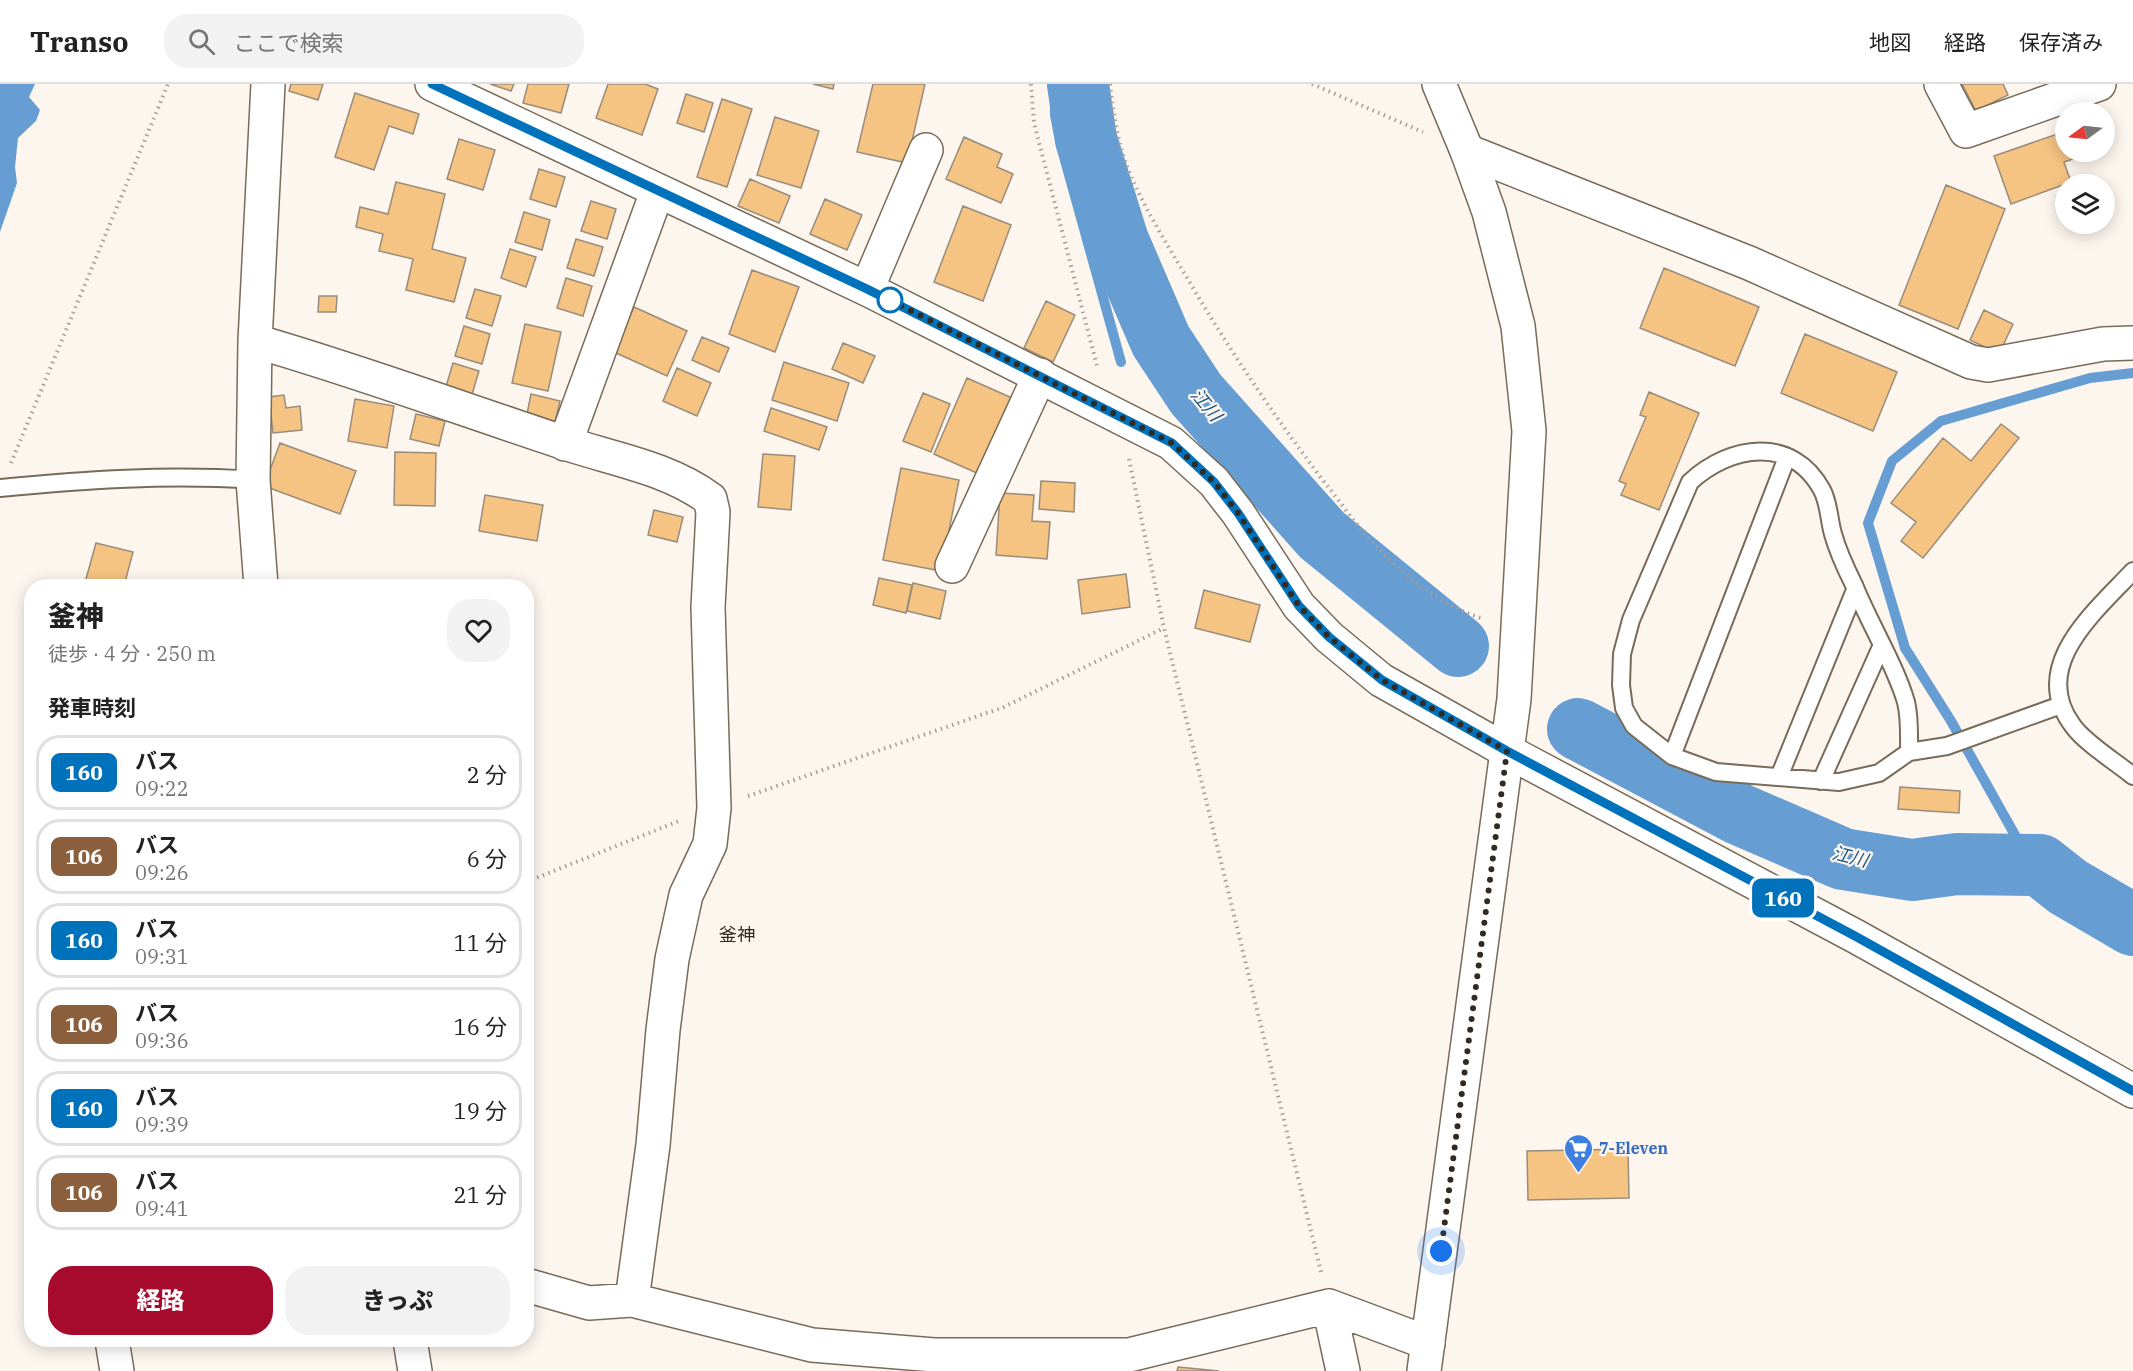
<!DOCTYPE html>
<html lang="ja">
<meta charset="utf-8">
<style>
body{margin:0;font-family:"IBM Plex Serif","Noto Sans JP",serif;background:#f2f2f2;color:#222;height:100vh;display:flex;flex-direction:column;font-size:22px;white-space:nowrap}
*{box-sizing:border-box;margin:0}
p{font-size:20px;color:#767676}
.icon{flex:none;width:33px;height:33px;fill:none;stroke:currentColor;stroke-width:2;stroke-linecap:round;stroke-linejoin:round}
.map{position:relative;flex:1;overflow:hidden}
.side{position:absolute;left:24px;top:495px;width:510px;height:768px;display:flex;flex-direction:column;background:#fff;border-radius:24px;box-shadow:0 3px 15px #0003}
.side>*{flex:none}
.badge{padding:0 12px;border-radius:9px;font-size:21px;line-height:39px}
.needle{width:39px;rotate:255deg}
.tools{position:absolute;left:2055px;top:18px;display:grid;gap:12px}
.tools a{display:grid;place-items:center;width:60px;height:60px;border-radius:50%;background:#fff;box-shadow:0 3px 15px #0003;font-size:30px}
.you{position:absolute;width:30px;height:30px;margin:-15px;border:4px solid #fff;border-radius:50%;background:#1a73e8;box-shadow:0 0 0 9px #1a73e833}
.map>.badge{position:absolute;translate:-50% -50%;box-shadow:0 0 0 3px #fff}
h2{padding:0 24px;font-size:22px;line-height:54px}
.round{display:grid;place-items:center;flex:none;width:63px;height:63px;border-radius:24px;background:#f2f2f2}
.headline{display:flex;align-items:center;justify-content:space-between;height:102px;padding:0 24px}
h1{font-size:28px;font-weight:800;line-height:45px}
.action{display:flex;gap:12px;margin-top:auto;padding:12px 24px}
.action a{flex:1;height:69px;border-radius:24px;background:#a60b2e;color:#fff;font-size:24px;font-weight:800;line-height:69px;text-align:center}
.action a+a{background:#f2f2f2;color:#222}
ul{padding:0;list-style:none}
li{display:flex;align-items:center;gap:18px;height:75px;margin:0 12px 9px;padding:0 12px;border:3px solid #e0e0e0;border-radius:24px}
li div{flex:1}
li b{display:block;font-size:22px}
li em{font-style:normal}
li .badge{min-width:66px;font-weight:700;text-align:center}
header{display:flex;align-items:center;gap:36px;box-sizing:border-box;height:84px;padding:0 30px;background:#fff;border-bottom:2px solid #e0e0e0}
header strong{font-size:28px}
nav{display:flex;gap:33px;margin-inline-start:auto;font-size:21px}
.search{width:420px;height:54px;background:#f2f2f2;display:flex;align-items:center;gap:15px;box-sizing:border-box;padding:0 21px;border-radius:24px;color:#767676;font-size:22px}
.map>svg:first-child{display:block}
.water{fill:#669dd3}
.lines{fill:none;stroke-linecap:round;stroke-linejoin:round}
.stream{stroke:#669dd3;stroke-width:10}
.river{stroke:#669dd3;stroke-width:62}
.building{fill:#f5c382;stroke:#9a8c7b;stroke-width:1.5}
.service-casing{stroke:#786b5a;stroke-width:20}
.minor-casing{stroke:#786b5a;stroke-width:36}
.tertiary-casing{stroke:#786b5a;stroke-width:36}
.secondary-casing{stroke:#786b5a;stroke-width:36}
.path{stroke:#a59f98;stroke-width:4;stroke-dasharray:1.5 4.5;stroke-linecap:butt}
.service{stroke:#fff;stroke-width:16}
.minor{stroke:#fff;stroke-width:33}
.tertiary{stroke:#fff;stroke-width:33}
.secondary{stroke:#fff;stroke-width:33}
.line-casing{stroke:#fff;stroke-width:14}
.line{stroke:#0072bc;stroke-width:9}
.walk{stroke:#302a23;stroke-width:6;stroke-dasharray:0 10.8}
.stop-dot{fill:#fff;stroke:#0072bc;stroke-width:3}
.labels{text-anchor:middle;stroke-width:4.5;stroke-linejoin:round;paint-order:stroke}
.shop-label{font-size:16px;font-weight:bold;fill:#366cbe;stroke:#fdf6ef;text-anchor:start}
.water-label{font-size:18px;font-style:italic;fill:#1c568a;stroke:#fdf6ef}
.neighbourhood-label{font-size:18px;fill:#302a23;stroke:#fdf6ef}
</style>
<header>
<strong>Transo</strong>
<div class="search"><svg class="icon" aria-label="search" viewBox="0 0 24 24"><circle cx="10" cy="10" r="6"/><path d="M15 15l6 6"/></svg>ここで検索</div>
<nav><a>地図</a><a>経路</a><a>保存済み</a></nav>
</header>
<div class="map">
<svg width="2133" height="1287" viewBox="0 0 2133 1287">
<rect width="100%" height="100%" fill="#fdf6ef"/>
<path class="water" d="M0 0H35L29 13 40 26 36 37 18 54 15 83 17 99 0 148Z"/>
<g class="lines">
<path class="stream" d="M1055 0V31L1061 62 1121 278
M2040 781 2020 760 1951 637 1905 564 1868 439 1892 377 1941 337 2090 294 2133 289"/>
<path class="river" d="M1078 0 1086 55 1118 157 1161 257 1196 310 1322 451 1458 562
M1578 645 1739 730 1843 775 1912 786 1957 780 2040 781 2068 803 2133 841"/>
</g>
<path class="building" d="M291 0H323L318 16 289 7Z
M490 0H514L511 7Z
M528 0H569L561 29 523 19Z
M608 0H645L658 5 642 51 596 34Z
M813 0H834L833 5Z
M873 0H925L907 79 857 68Z
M1962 0H2003L2008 11 1976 27Z
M355 9 419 30 413 50 389 42 374 86 335 73Z
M686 10 713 19 704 48 677 39Z
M722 15 752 25 727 103 697 93Z
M775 33 819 47 801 104 757 91Z
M2066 47V68H2094L2064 78 2071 98 2011 120 1994 72Z
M964 53 1002 70 997 83 1013 90 1001 119 946 95Z
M459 55 495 66 483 106 447 95Z
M539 85 565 93 556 123 530 115Z
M750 95 790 112 779 139 738 122Z
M396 98 445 110 432 165 466 174 454 218 406 206 413 175 379 167 383 150 356 143 360 123 388 130Z
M1946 101 2005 125 1958 245 1899 221Z
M825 115 862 131 847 166 810 150Z
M591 117 616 125 607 155 581 147Z
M963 122 1011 141 983 217 934 198Z
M524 128 550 136 542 166 515 158Z
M576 155 603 163 594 192 567 184Z
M510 165 536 173 526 203 501 194Z
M1664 184 1759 223 1735 282 1640 244Z
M752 186 799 203 775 268 729 250Z
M566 194 592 202 583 232 557 224Z
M475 205 501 212 492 242 466 234Z
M319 212H337L336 228H318Z
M1046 217 1075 231 1053 278 1024 264Z
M634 223 687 247 667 292 614 268Z
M1984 226 2013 240 1999 270 1970 256Z
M525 240 561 248 548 307 512 299Z
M464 242 490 250 482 280 455 272Z
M1805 250 1897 288 1873 347 1781 309Z
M702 253 729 264 719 288 692 276Z
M843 259 875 272 863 299 832 285Z
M784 278 849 299 837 337 772 316Z
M453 279 479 287 470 317 444 309Z
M677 284 711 299 697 332 663 317Z
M967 294 1012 314 979 390 934 370Z
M1649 308 1699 329 1659 426 1621 411 1626 400 1619 397 1646 333 1640 331Z
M923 309 950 320 931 368 903 357Z
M531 310 560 317 554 342 526 335Z
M284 311 286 324 300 322 302 346 273 349 269 313Z
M355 315 394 322 387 364 348 357Z
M771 324 827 343 819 366 764 347Z
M416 330 445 337 439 362 410 355Z
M2001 340 2019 354 1923 474 1901 457 1916 438 1891 419 1943 354 1971 377Z
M280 359 356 387 340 430 264 402Z
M395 368 436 369 435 422 394 421Z
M763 370 795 372 791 426 758 423Z
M901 384 959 396 941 487 883 476Z
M1041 397 1075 399 1074 428 1039 425Z
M1000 409 1034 411 1032 437 1050 438 1047 475 996 471Z
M485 411 543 421 537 457 479 447Z
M654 426 683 433 677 458 648 451Z
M96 459 133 468 124 502H84Z
M1126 490 1130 523 1082 530 1078 496Z
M879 494 912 501 906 529 873 521Z
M913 499 946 507 940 535 907 527Z
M1204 506 1260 521 1250 558 1195 544Z
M1900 703 1960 707 1959 729 1898 725Z
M1628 1065 1629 1114 1528 1116 1527 1067Z
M1178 1283 1219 1287H1177Z"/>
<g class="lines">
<defs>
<path id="service" d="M0 404C85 396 168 390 253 396
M2133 487C2095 528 2028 582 2073 642 2085 659 2116 678 2133 692
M1909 668C1909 652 1910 634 1906 618 1895 580 1869 539 1854 501 1846 485 1838 468 1833 450 1829 436 1829 419 1822 406 1792 351 1730 361 1690 398L1631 536 1622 570 1621 601 1624 624 1634 642 1672 672 1716 688 1839 698 1879 689 1909 668 1947 662 2061 621
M1672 672 1787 373
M1779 693 1855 506
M1821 697 1881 563"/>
<path id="minor" d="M1941 0 1966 47 2099 0
M1467 67 1749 179 1971 278 1988 281 2103 260 2133 259
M867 205 926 66
M255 257C359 287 459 324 562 358 611 375 667 383 710 415L713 428 708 523 714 724 710 760 686 811 672 875 663 946 653 1061 632 1216
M565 360 657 108
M952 482 1040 291
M261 502 253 396 255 257 268 0
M526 1201 589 1219 632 1216 812 1261 934 1271H1129L1329 1222 1428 1259
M1329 1222 1343 1287
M112 1256 117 1287
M410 1256 415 1287"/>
<path id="tertiary" d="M1424 1287 1514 615 1529 347 1518 242 1489 128 1467 67 1439 0"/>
<path id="secondary" d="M432 0 867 205 1171 359 1214 398 1238 429 1299 522 1329 553 1381 596 1507 667 1855 852 2133 1007"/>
</defs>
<use href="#service" class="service-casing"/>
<use href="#minor" class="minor-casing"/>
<use href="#tertiary" class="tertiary-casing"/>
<use href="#secondary" class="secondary-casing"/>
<path class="path" d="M1031 0 1034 39 1097 282
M1110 0C1113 27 1117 54 1126 80 1139 115 1166 159 1186 192 1228 264 1274 332 1325 399 1339 416 1352 436 1367 452 1398 487 1439 522 1484 535
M1312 0 1423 48
M1129 375 1164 544 1321 1188
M11 379 168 0
M748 712 1004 623 1164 544
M526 798 679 737"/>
<use href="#service" class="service"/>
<use href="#minor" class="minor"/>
<use href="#tertiary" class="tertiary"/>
<use href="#secondary" class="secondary"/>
</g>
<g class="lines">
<defs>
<path id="line" d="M432 0 867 205 1172 359 1214 398 1238 429 1299 522 1329 553 1382 596 1507 667 1855 852 2133 1007"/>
</defs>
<use href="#line" class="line-casing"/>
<use href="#line" class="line"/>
<path class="walk" d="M890 216 886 214 1172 359 1214 398 1238 429 1299 522 1329 553 1382 596 1507 667 1441 1167"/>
</g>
<defs>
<symbol id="supermarket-pin" viewBox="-11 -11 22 30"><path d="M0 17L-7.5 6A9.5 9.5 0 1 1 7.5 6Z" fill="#3f7fe0" stroke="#fdf6ef"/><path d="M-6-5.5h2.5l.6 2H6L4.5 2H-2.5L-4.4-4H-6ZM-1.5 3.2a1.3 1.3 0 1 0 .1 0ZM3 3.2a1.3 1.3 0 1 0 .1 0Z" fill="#fff"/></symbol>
</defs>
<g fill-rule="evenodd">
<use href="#supermarket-pin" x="1562" y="1048" width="33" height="45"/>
</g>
<circle class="stop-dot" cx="890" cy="216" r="12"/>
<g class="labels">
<g class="shop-label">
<text x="1599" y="1070">7-Eleven</text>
</g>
<g class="water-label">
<text transform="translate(1206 321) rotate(50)" y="6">江川</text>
<text transform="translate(1850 773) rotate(14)" y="6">江川</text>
</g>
<g class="neighbourhood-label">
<text x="737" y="857">釜神</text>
</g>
</g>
</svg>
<div class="tools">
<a><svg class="needle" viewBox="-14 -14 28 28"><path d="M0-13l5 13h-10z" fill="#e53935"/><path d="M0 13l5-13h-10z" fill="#767676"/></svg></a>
<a><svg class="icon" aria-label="layers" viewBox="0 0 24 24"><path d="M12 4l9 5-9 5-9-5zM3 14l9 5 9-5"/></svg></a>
</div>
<div class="you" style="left:1441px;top:1167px"></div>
<b class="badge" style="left:1783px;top:814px;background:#0072bc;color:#fff">160</b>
<section class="side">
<div class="headline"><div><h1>釜神</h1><p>徒歩 · 4 分 · 250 m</p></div><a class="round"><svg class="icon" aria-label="heart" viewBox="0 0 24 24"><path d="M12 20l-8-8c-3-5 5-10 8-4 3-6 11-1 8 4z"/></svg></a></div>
<h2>発車時刻</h2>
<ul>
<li><span class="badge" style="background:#0072bc;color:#fff">160</span><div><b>バス</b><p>09:22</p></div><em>2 分</em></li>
<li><span class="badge" style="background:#8b5e3c;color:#fff">106</span><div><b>バス</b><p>09:26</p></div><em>6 分</em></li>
<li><span class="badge" style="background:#0072bc;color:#fff">160</span><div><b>バス</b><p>09:31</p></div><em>11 分</em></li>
<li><span class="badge" style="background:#8b5e3c;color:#fff">106</span><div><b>バス</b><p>09:36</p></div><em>16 分</em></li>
<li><span class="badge" style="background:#0072bc;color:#fff">160</span><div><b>バス</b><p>09:39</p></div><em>19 分</em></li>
<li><span class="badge" style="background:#8b5e3c;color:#fff">106</span><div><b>バス</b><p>09:41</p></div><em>21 分</em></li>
</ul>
<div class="action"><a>経路</a><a>きっぷ</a></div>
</section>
</div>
